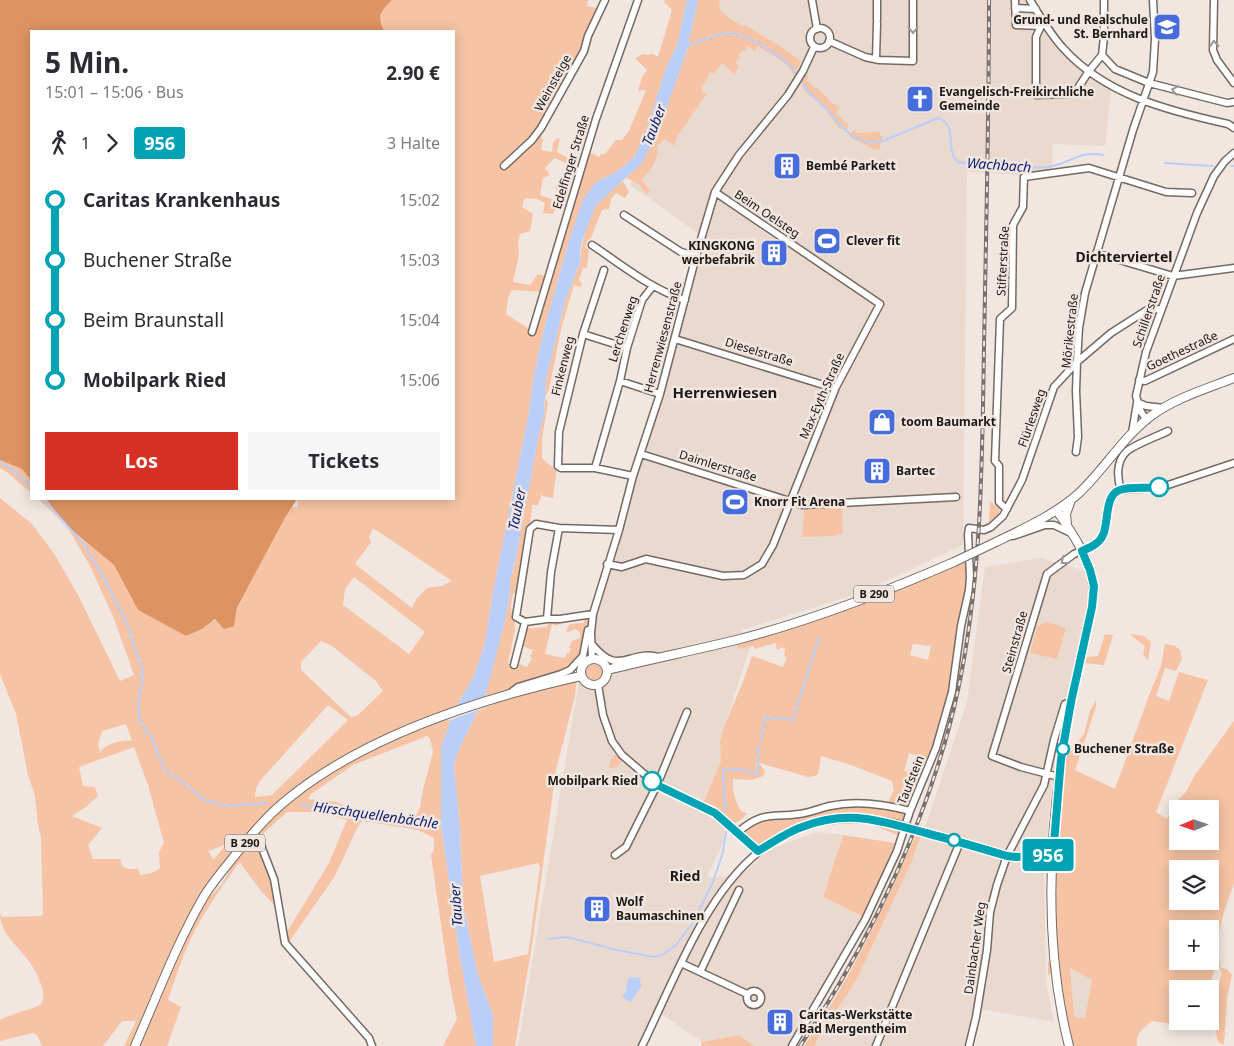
<!DOCTYPE html>
<html lang="de">
<meta charset="utf-8">
<style>
body{margin:0;font-family:"Noto Sans",sans-serif;background:#f7f7f7;color:#2b2b33;height:100vh;display:flex;flex-direction:column;font-size:19px;white-space:nowrap}
*{box-sizing:border-box;margin:0}
p{font-size:16px;color:#7c7c81}
.icon{flex:none;width:28px;height:28px;fill:none;stroke:currentColor;stroke-width:2;stroke-linecap:round;stroke-linejoin:round}
.map{position:relative;flex:1;overflow:hidden}
.panel{position:absolute;left:30px;top:30px;width:425px;height:470px;display:flex;flex-direction:column;background:#fff;border-radius:0px;box-shadow:0 2px 12px #0003}
.panel>*{flex:none}
.badge{padding:0 10px;border-radius:4px;font-size:18px;line-height:32px}
.needle{width:32px;rotate:268deg}
.fabs{position:absolute;left:1169px;top:800px;display:grid;gap:10px}
.fabs a{display:grid;place-items:center;width:50px;height:50px;border-radius:0px;background:#fff;box-shadow:0 2px 12px #0003;font-size:25px}
.map>.badge{position:absolute;translate:-50% -50%;box-shadow:0 0 0 2px #fff}
.legs{display:flex;align-items:center;gap:8px;height:55px;padding:0 15px;font-size:16px}
.legs p{margin-inline-start:auto}
.overview{display:flex;align-items:center;justify-content:space-between;height:85px;padding:0 15px}
h1{font-size:28px;font-weight:700;line-height:38px}
.action{display:flex;gap:10px;margin-top:auto;padding:10px 15px}
.action a{flex:1;height:58px;border-radius:0px;background:#d93025;color:#fff;font-size:20px;font-weight:700;line-height:58px;text-align:center}
.action a+a{background:#f7f7f7;color:#2b2b33}
ul{padding:0 15px;list-style:none}
li{display:flex;align-items:center;gap:18px;height:60px;font-size:19px}
li i{display:grid;place-items:center;width:8px;height:100%;margin:0 6px;background:currentColor}
li i::after{content:'';width:12px;height:12px;margin:-6px;border:4px solid;border-radius:50%;background:#fff}
li p{margin-inline-start:auto}
li:first-child i{background:linear-gradient(#0000 50%,currentColor 0)}
li:last-child i{background:linear-gradient(currentColor 50%,#0000 0)}
.map>svg:first-child{display:block}
.built{fill:#ead9ce}
.green{fill:#f6c4a4;fill-rule:evenodd}
.forest{fill:#dd9362}
.water{fill:#bacefa}
.pier{fill:#f1e6e0}
.lines{fill:none;stroke-linecap:round;stroke-linejoin:round}
.stream{stroke:#bacefa;stroke-width:2}
.minor-casing{stroke:#736a64;stroke-width:9}
.major-casing{stroke:#736a64;stroke-width:10}
.minor{stroke:#fff;stroke-width:6}
.major{stroke:#fff;stroke-width:8}
.rail-casing{stroke:#78716e;stroke-width:4}
.rail{stroke:#f1e6e0;stroke-width:2;stroke-dasharray:5.5;stroke-linecap:butt}
.minor-bridge-casing{stroke:#736a64;stroke-width:9;stroke-linecap:butt}
.major-bridge-casing{stroke:#736a64;stroke-width:10;stroke-linecap:butt}
.minor-bridge{stroke:#fff;stroke-width:6}
.major-bridge{stroke:#fff;stroke-width:8}
.oneway{stroke:#999897}
.line-1-casing{stroke:#fff;stroke-width:11}
.line-1{stroke:#00a3b4;stroke-width:8}
.stop-1-dot{fill:#fff;stroke:#00a3b4;stroke-width:2.5}
.labels{text-anchor:middle;stroke-width:5;stroke-linejoin:round;paint-order:stroke}
.shield{fill:#f1e6e0;stroke:#5d5653;stroke-width:1}
.shield-label{font-size:11px;font-weight:bold;fill:#1d1917}
.poi-label{font-size:12px;font-weight:bold;fill:#1d1917;stroke:#f1e6e0;text-anchor:start}
.street-label{font-size:12px;fill:#1d1917;stroke:#f1e6e0}
.stop-label{font-size:12px;font-weight:bold;fill:#1d1917;stroke:#f1e6e0;text-anchor:start}
.water-label{font-size:14px;font-style:italic;fill:#0f2273;stroke:#f1e6e0}
.neighbourhood-label{font-size:14px;font-weight:bold;fill:#1d1917;stroke:#f1e6e0}
.quarter-label{font-size:15px;font-weight:bold;fill:#1d1917;stroke:#f1e6e0}
</style>
<div class="map">
<svg width="1234" height="1046" viewBox="0 0 1234 1046">
<rect width="100%" height="100%" fill="#f1e6e0"/>
<path class="built" d="M717 0H1030L1063 48 1111 90 1105 146 1053 144 1052 173 1023 175 967 172 963 545 860 593 742 630 750 647 725 725 726 819 722 846 707 877 740 876 771 849 816 832 843 835 823 897 864 917 841 962 789 1046H754L739 1035 702 1042 661 1014 646 1046H518L578 687 579 671 582 664 592 658 591 627 702 236 630 185 716 36Z
M1041 558 1086 571 1089 599 1068 694 1052 779 1044 872 1046 982 1054 1022 981 1009 973 1046H815L818 1038 856 981 911 863 927 822 967 702 985 567Z
M1070 967 1092 980 1085 1018 1075 1017 1074 1013Z"/>
<path class="green" d="M392 0H588L587 6 600 9 584 52 535 137 541 136 543 140 541 150 552 152 553 143 557 138 560 139 557 152 568 158 573 163 572 166 555 158 545 168 550 175 543 178 540 195 554 200 557 193 555 186 561 180 565 179 559 201 553 214 543 213 545 203 537 199 525 198 522 207 533 214 530 231 520 234 518 244 519 255 513 282 530 285 538 274 548 276 586 151 600 157V154H605L616 140H622L629 131 646 90 638 91 642 77 647 70 635 58 643 54 650 55 651 53 658 57 672 10 664 2 665 0H687L677 45 665 71 646 132 634 157 618 171 596 182 569 241 544 329 534 375 529 412 493 592 485 643 474 676 456 707 441 746V825L459 951 476 1046H443L457 1019 449 979 431 855 434 850V838L418 830 362 821 358 826 335 876 291 939 288 947 284 937 329 863 347 820 318 812H287L264 833 262 837 263 847 279 910 261 891 240 863 237 865C221 888 204 912 191 938 182 958 175 979 168 1000L181 1007 167 1046H124L136 1021H122L103 1046H42L37 1035 33 1033 0 1041V1020C9 1015 35 1008 40 1005 49 997 38 977 34 969 24 950 0 936 0 914L2 917 41 916 43 914 41 838 38 825 35 796 28 775 16 714 0 674V498L32 524 55 555 79 597 120 681 134 675 113 616 89 564 66 525 38 499H46L66 525 114 565 138 610 186 636 202 629 216 619 234 626 237 609 286 516 291 507H298V502L297 499H454V31H384C377 15 380 12 392 0ZM512 290 544 292 532 331 506 314 508 298ZM373 528 452 581 442 586 427 588 417 598 412 608 355 564 371 542 369 537ZM354 577 425 632 409 654 343 605 345 589ZM321 641 332 646 376 681 383 691 358 715 351 717 301 670V662ZM328 705 348 720 272 795 255 797 256 788 260 781ZM126 724 132 741C119 740 108 743 100 752L98 745 102 731ZM427 736 430 739 433 752 423 790 420 807 415 818 379 811H359L337 802 308 799 311 794 353 765ZM134 747 148 785 164 843 159 852 160 868C154 873 149 874 140 875L138 869H128L122 866 120 859H93L88 845 102 828 72 816 86 807 98 796 95 787 83 786 79 767ZM227 844 214 859H213L208 851ZM236 853C232 872 219 890 204 902Z
M698 0H720L719 9C727 16 735 24 746 26L783 48 801 61 794 76C790 63 769 53 757 46L755 51 748 46 744 51 742 50 738 56 740 57 735 63 739 66 734 74C728 71 727 66 722 63L714 74 710 72 701 91 706 95 676 138 675 146 665 139 657 146C660 158 650 172 641 180L650 190 646 194 639 184 626 178 642 163 648 150 687 50Z
M801 74 808 76 807 81 826 96 830 102 840 107 836 113 845 123 847 122 849 125 847 129H840L822 105 808 94 803 87Z
M856 130V133L880 132V135L883 136 879 150 872 148 851 138 849 135 853 131Z
M623 181 629 192 625 198 616 193 611 199 609 209 602 210 591 238 587 241 585 248 589 249 587 268H583L579 280 582 283 581 287 574 285 561 329 549 389 545 397 548 403 542 439V458L551 466 557 467 553 498 542 496V493L538 505H532L530 529 521 588 513 594 511 606 512 615 514 616 515 629 508 664H519L527 667 532 658 530 657 533 650 519 645 523 629 546 627 553 619H560L558 626 552 624 545 654 565 658 567 653H569L571 649 569 648 572 641 580 638V632L575 629 569 632 566 631 570 624 584 623V615L593 614 583 656 561 674 484 697 505 621 510 594V581L516 557 538 439 544 413 546 380 565 301 581 260C579 249 590 213 597 204 603 195 615 188 623 181Z
M0 460 23 469 31 480V493L8 473 0 468Z
M990 501 1000 510 997 517 989 524Z
M842 503 843 533 835 536 802 537 805 505Z
M969 559 970 577 952 692 931 761 909 753 904 772 924 763 926 764 920 771 926 775 902 837 875 826 866 819 813 823 758 851 738 832 755 819 801 814 832 806 887 804 894 790 892 781 851 765 821 756 818 774 815 776 808 777 756 762V768L757 764H760L765 772 763 776 752 780 733 779C732 791 735 801 742 812L747 813C743 819 736 823 729 825L698 805 703 804 721 761 720 742 723 729 742 684 752 656 783 667 787 657 784 656 785 649 781 647 779 650 776 648V643L754 649V646L738 649 736 644 742 638ZM913 644 931 646 928 660 910 655Z
M1046 622 1066 628 1057 659 1030 653 1037 627Z
M1105 634 1113 635 1104 665 1084 663 1085 657 1098 656Z
M1129 634 1144 636 1151 642 1148 661 1143 654 1145 646Z
M1165 644 1175 646 1180 650 1182 659 1176 671 1165 668 1156 696 1169 701 1179 672 1208 680 1156 812 1167 819 1174 804 1186 792 1195 775 1234 721V883L1224 912 1218 937V953L1221 968 1227 969 1232 975 1227 998 1224 1045 1218 1042C1213 1024 1215 991 1222 973L1216 964 1209 989H1178V1021H1200L1198 1028 1152 1021C1143 1028 1135 1034 1137 1046H1066L1051 973 1048 976V961L1054 964 1053 855 1065 759 1084 734 1090 711 1096 700V707L1075 770 1115 789 1150 693 1161 666ZM1178 809H1210V841H1178ZM1178 869H1210V901H1178ZM1178 929H1210V961H1178ZM1070 968 1092 980 1085 1018 1075 1017 1074 1013Z
M581 672a13 13 0 1 1 26 0a13 13 0 1 1-26 0Z
M577 677 575 696 556 770 532 945 515 1046H493V1016L478 975 463 905 460 828 454 769 455 758 478 710 497 703 500 697ZM538 863 540 867 528 954 494 962 480 876Z
M620 751 624 757 618 767 609 768 611 759Z
M843 835 895 843 864 917 823 897Z
M916 835 921 836 911 863 856 981 818 1038 815 1046H804C850 981 884 907 916 835Z
M739 1035 754 1046H701L702 1042Z"/>
<path class="forest" d="M0 0H392C380 12 377 15 384 31H31V480L22 469 0 460Z
M46 499H297L286 516 237 608 234 626 224 629 215 619 202 629 186 636 138 610 114 565 66 525Z"/>
<path class="water" d="M687 0H698L687 50 657 135 642 163 596 205 582 241 580 253 581 260 565 301 546 380 544 414 538 439 516 557 510 581V594L505 621 487 690 455 758 454 769 460 828 463 905 478 975 493 1016V1046H476L459 951 441 824V746L456 707 474 676 485 643 493 592 529 412 534 375 544 329 569 241 583 199 596 182 618 171 634 157 646 132 665 71 677 45Z
M635 977 640 978 641 987 631 1002 622 997 627 990 626 985 629 978Z"/>
<path class="pier" d="M487 696 481 709 448 721 453 708Z"/>
<g class="lines">
<path class="stream" d="M686 47C724 30 734 27 769 50 780 57 789 62 796 73
M803 83C810 95 820 103 830 113 846 131 855 146 883 141L938 118C956 124 948 144 953 155 954 157 956 159 958 162 975 165 991 164 1008 165 1021 166 1034 169 1047 167 1070 165 1076 150 1103 155
M1165 163 1213 166
M1231 166H1234
M0 463 7 466 31 486
M43 499 83 543 104 578 127 624 143 672 138 704 140 721 152 739 165 770 185 784 204 800 228 806 267 803
M761 739 765 717 793 720 819 637
M301 804 397 821 441 825
M725 812 723 770 737 769 757 774 759 746
M548 939 567 937 617 950 654 957 664 954 676 945 692 924 713 882 723 852 726 832"/>
<defs>
<path id="minor" d="M812 0 817 29
M1015 0 1016 25 1041 26
M1030 0C1040 16 1050 34 1063 48 1105 95 1169 111 1228 124L1234 128
M1214 0 1213 50 1217 60 1234 83
M1015 8 1036 9
M877 20V0
M1045 23 1041 26 1036 37V95L1069 94 1078 88 1089 71 1102 55 1104 37V0
M810 38a10 10 0 1 1 20 0a10 10 0 1 1-20 0Z
M829 41 865 57 879 60 913 61V0
M1102 55 1115 69 1149 83 1227 103 1234 102
M876 59 877 23
M504 166 532 140 541 128 584 51 588 36 605 0
M624 215 681 252 696 256
M592 245C622 265 651 289 685 300
M1096 253 1173 276 1234 268
M604 270 583 334 559 432 558 466 561 468H595L633 476
M532 332 596 119 638 0
M583 334 627 348
M675 339 830 387H836
M1139 380 1145 381 1234 339
M620 381 660 394
M1137 402 1146 406 1164 408
M1147 420 1141 412 1136 396 1146 352 1197 213 1214 176 1225 161 1234 153
M1132 433 1137 403
M1076 452 1078 437 1076 391 1077 362 1079 328 1085 293 1133 130 1153 72 1155 39 1153 0
M641 454 802 505 956 497
M595 468 620 381 627 348 642 300 653 286
M1121 490C1117 478 1116 462 1126 452 1133 445 1158 436 1168 431
M1007 509 1002 505 999 502V466L995 461 1000 319 1012 308 1013 225 1023 207 1024 177 1089 168 1166 192 1192 193
M1013 536 1045 525H1054L1071 533
M607 564 622 567 646 559 723 576 744 575 762 564 773 545 836 387 880 304 715 192
M547 619 551 572 559 528
M525 622 547 619H560L593 614
M591 643C619 679 628 649 659 657
M592 658 591 633 593 614 619 530 633 476 660 394 696 256 715 192 739 155 788 95 803 71 814 47
M514 665 525 622 516 617 530 529 536 524 559 528 619 530
M598 685 603 715 612 741 622 755 657 785 715 813 758 851
M509 694 518 687 561 674 570 670 583 656 588 630
M1059 777 1021 767 992 756 1047 574 1074 554 1097 544 1103 535 1110 502 1114 494 1121 490 1152 488 1168 485 1234 463
M738 832C763 811 770 818 799 814 809 813 820 808 830 806 857 800 884 804 910 811
M923 832 1007 856 1016 857 1053 855
M252 834 258 838 274 879 285 943 369 1038 372 1046
M615 855 626 847 657 785 687 712
M681 963 747 994
M700 972 739 890
M747 998a7 7 0 1 1 14 0a7 7 0 1 1-14 0Z
M642 1046C697 933 740 789 898 824
M792 1046 865 920 897 851 910 811 936 748 952 692 961 626 969 590 970 577 968 534 969 528 984 530 991 527 1003 516 1022 480 1054 387 1077 362 1111 333 1147 310 1160 309
M876 1046 960 842
M969 1046 976 1017 987 950 990 912 997 885 1007 856 1044 785 1054 740 1065 704 1071 702"/>
<path id="major" d="M1057 511C1071 531 1091 560 1093 585 1095 601 1089 618 1086 633 1080 662 1073 690 1068 719 1049 826 1042 940 1069 1046
M1067 525 1066 514 1071 500
M996 542C1025 528 1054 515 1078 494 1104 470 1122 438 1151 416 1175 398 1206 389 1234 378
M581 672a13 13 0 1 1 26 0a13 13 0 1 1-26 0Z
M607 670C651 659 696 650 740 639 813 620 885 592 954 562
M135 1046C157 996 176 945 203 898 210 886 219 875 228 864 246 841 266 816 289 798 368 734 483 698 581 676"/>
</defs>
<use href="#minor" class="minor-casing"/>
<use href="#major" class="major-casing"/>
<use href="#minor" class="minor"/>
<use href="#major" class="major"/>
<defs>
<path id="rail" d="M800 1046C870 943 932 812 958 690 982 577 982 463 984 348 986 232 989 116 989 0"/>
</defs>
<use href="#rail" class="rail-casing"/>
<use href="#rail" class="rail"/>
<defs>
<path id="minor-bridge" d="M898 824 923 832"/>
<path id="major-bridge" d="M954 562 996 542"/>
</defs>
<use href="#minor-bridge" class="minor-bridge-casing"/>
<use href="#major-bridge" class="major-bridge-casing"/>
<use href="#minor-bridge" class="minor-bridge"/>
<use href="#major-bridge" class="major-bridge"/>
</g>
<defs><path id="oneway-chevron" d="M-2-3.5L2.5 0L-2 3.5" fill="none" stroke-width="1.6" stroke-linecap="round" stroke-linejoin="round" transform="scale(1.25)"/></defs>
<g class="oneway">
<use href="#oneway-chevron" transform="translate(913 30) rotate(90)"/>
<use href="#oneway-chevron" transform="translate(1214 44) rotate(-93)"/>
<use href="#oneway-chevron" transform="translate(1175 90) rotate(-168)"/>
<use href="#oneway-chevron" transform="translate(1064 561) rotate(143)"/>
</g>
<g class="lines">
<defs>
<path id="line-1" d="M652 781 657 785 715 813 758 851C772 843 787 832 802 827 850 809 879 821 926 833 953 840 980 848 1007 856L1016 857 1053 855 1061 759 1071 702 1092 607 1094 586 1090 570 1082 551C1091 547 1099 544 1103 535 1109 523 1104 495 1120 490 1132 486 1147 489 1159 487"/>
</defs>
<use href="#line-1" class="line-1-casing"/>
<use href="#line-1" class="line-1"/>
</g>
<defs>
<symbol id="school-square" viewBox="-11 -11 22 22"><rect x="-9" y="-9" width="18" height="18" rx="4" fill="#466cde" stroke="#f1e6e0"/><path d="M0-5L7-2L0 1L-7-2ZM-4 1L0 2.5L4 1V4Q0 6-4 4Z" fill="#fff"/></symbol>
<symbol id="church-square" viewBox="-11 -11 22 22"><rect x="-9" y="-9" width="18" height="18" rx="4" fill="#466cde" stroke="#f1e6e0"/><path d="M-1.2-6h2.4v3.5h3.3v2.4h-3.3V6h-2.4V-.1h-3.3v-2.4h3.3Z" fill="#fff"/></symbol>
<symbol id="building-square" viewBox="-11 -11 22 22"><rect x="-9" y="-9" width="18" height="18" rx="4" fill="#466cde" stroke="#f1e6e0"/><path d="M-4-6H4V6H1V3H-1V6H-4ZM-2.5-4.3h1.7v1.8h-1.7ZM.8-4.3h1.7v1.8H.8ZM-2.5-1h1.7V.8h-1.7ZM.8-1h1.7V.8H.8Z" fill="#fff"/></symbol>
<symbol id="stadium-square" viewBox="-11 -11 22 22"><rect x="-9" y="-9" width="18" height="18" rx="4" fill="#466cde" stroke="#f1e6e0"/><path d="M0-5a6.5 5 0 1 0 0 10a6.5 5 0 1 0 0-10ZM-3.5-1.8h7v3.6h-7Z" fill="#fff"/></symbol>
<symbol id="shop-square" viewBox="-11 -11 22 22"><rect x="-9" y="-9" width="18" height="18" rx="4" fill="#466cde" stroke="#f1e6e0"/><path d="M-5-2.5h2.3a2.7 3.5 0 0 1 5.4 0H5L5.5 6h-11ZM-1.5-2.5h3a1.5 2.3 0 0 0-3 0Z" fill="#fff"/></symbol>
</defs>
<g fill-rule="evenodd">
<use href="#school-square" x="1151" y="11" width="32" height="32"/>
<use href="#church-square" x="904" y="83" width="32" height="32"/>
<use href="#building-square" x="771" y="150" width="32" height="32"/>
<use href="#stadium-square" x="811" y="225" width="32" height="32"/>
<use href="#building-square" x="758" y="237" width="32" height="32"/>
<use href="#shop-square" x="866" y="406" width="32" height="32"/>
<use href="#building-square" x="861" y="455" width="32" height="32"/>
<use href="#stadium-square" x="719" y="486" width="32" height="32"/>
<use href="#building-square" x="581" y="893" width="32" height="32"/>
<use href="#building-square" x="764" y="1006" width="32" height="32"/>
</g>
<g class="stop-1-dot">
<circle cx="1159" cy="487" r="9"/>
<circle cx="1063" cy="749" r="6"/>
<circle cx="652" cy="781" r="9"/>
<circle cx="954" cy="840" r="6"/>
</g>
<g class="labels">
<g class="shield">
<rect x="854" y="585.5" width="40" height="17" rx="4"/>
<rect x="225" y="834.5" width="40" height="17" rx="4"/>
</g>
<g class="shield-label">
<text x="874" y="598">B 290</text>
<text x="245" y="847">B 290</text>
</g>
<g class="poi-label">
<text x="1148" y="24" text-anchor="end">Grund- und Realschule<tspan x="1148" dy="14">St. Bernhard</tspan></text>
<text x="939" y="96">Evangelisch-Freikirchliche<tspan x="939" dy="14">Gemeinde</tspan></text>
<text x="806" y="170">Bembé Parkett</text>
<text x="846" y="245">Clever fit</text>
<text x="755" y="250" text-anchor="end">KINGKONG<tspan x="755" dy="14">werbefabrik</tspan></text>
<text x="901" y="426">toom Baumarkt</text>
<text x="896" y="475">Bartec</text>
<text x="754" y="506">Knorr Fit Arena</text>
<text x="616" y="906">Wolf<tspan x="616" dy="14">Baumaschinen</tspan></text>
<text x="799" y="1019">Caritas-Werkstätte<tspan x="799" dy="14">Bad Mergentheim</tspan></text>
</g>
<g class="street-label">
<text transform="translate(553 83) rotate(-61)" y="4">Weinsteige</text>
<text transform="translate(571 162) rotate(-73)" y="4">Edelfinger Straße</text>
<text transform="translate(767 214) rotate(34)" y="4">Beim Oelsteg</text>
<text transform="translate(1003 261) rotate(-87)" y="4">Stifterstraße</text>
<text transform="translate(1149 311) rotate(-71)" y="4">Schillerstraße</text>
<text transform="translate(623 329) rotate(-72)" y="4">Lerchenweg</text>
<text transform="translate(1070 331) rotate(-84)" y="4">Mörikestraße</text>
<text transform="translate(663 337) rotate(-75)" y="4">Herrenwiesenstraße</text>
<text transform="translate(1182 351) rotate(-25)" y="4">Goethestraße</text>
<text transform="translate(759 352) rotate(17)" y="4">Dieselstraße</text>
<text transform="translate(563 366) rotate(-76)" y="4">Finkenweg</text>
<text transform="translate(822 396) rotate(-66)" y="4">Max-Eyth-Straße</text>
<text transform="translate(1032 418) rotate(-71)" y="4">Flürlesweg</text>
<text transform="translate(718 466) rotate(17)" y="4">Daimlerstraße</text>
<text transform="translate(1015 642) rotate(-74)" y="4">Steinstraße</text>
<text transform="translate(911 780) rotate(-68)" y="4">Taufstein</text>
<text transform="translate(975 948) rotate(-82)" y="4">Dainbacher Weg</text>
</g>
<g class="stop-label">
<text x="1074" y="753">Buchener Straße</text>
<text x="638" y="785" text-anchor="end">Mobilpark Ried</text>
</g>
<g class="water-label">
<text transform="translate(654 125) rotate(-69)" y="5">Tauber</text>
<text transform="translate(999 165) rotate(4)" y="5">Wachbach</text>
<text transform="translate(517 509) rotate(-79)" y="5">Tauber</text>
<text transform="translate(376 815) rotate(8)" y="5">Hirschquellenbächle</text>
<text transform="translate(456 905) rotate(-94)" y="5">Tauber</text>
</g>
<g class="neighbourhood-label">
<text x="1124" y="262">Dichterviertel</text>
<text x="685" y="881">Ried</text>
</g>
<g class="quarter-label">
<text x="725" y="398">Herrenwiesen</text>
</g>
</g>
</svg>
<div class="fabs">
<a><svg class="needle" viewBox="-14 -14 28 28"><path d="M0-13l5 13h-10z" fill="#e53935"/><path d="M0 13l5-13h-10z" fill="#7c7c81"/></svg></a>
<a><svg class="icon" aria-label="layers" viewBox="0 0 24 24"><path d="M12 4l9 5-9 5-9-5zM3 14l9 5 9-5"/></svg></a>
<a>+</a>
<a>−</a>
</div>
<b class="badge" style="left:1048px;top:855px;background:#00a3b4;color:#fff">956</b>
<section class="panel">
<div class="overview"><div><h1>5 Min.</h1><p>15:01 – 15:06 · Bus</p></div><b>2.90 €</b></div>
<div class="legs"><svg class="icon" aria-label="walk" viewBox="0 0 24 24"><circle cx="13" cy="4" r="2"/><path d="M13 8l-2 6 4 7M11 14l-3 7M7 12l3-4h3l4 4"/></svg>1<svg class="icon" aria-label="forward" viewBox="0 0 24 24"><path d="M9 5l7 7-7 7"/></svg><b class="badge" style="background:#00a3b4;color:#fff">956</b><p>3 Halte</p></div>
<ul>
<li><i style="color:#00a3b4"></i><b>Caritas Krankenhaus</b><p>15:02</p></li>
<li><i style="color:#00a3b4"></i><span>Buchener Straße</span><p>15:03</p></li>
<li><i style="color:#00a3b4"></i><span>Beim Braunstall</span><p>15:04</p></li>
<li><i style="color:#00a3b4"></i><b>Mobilpark Ried</b><p>15:06</p></li>
</ul>
<div class="action"><a>Los</a><a>Tickets</a></div>
</section>
</div>
